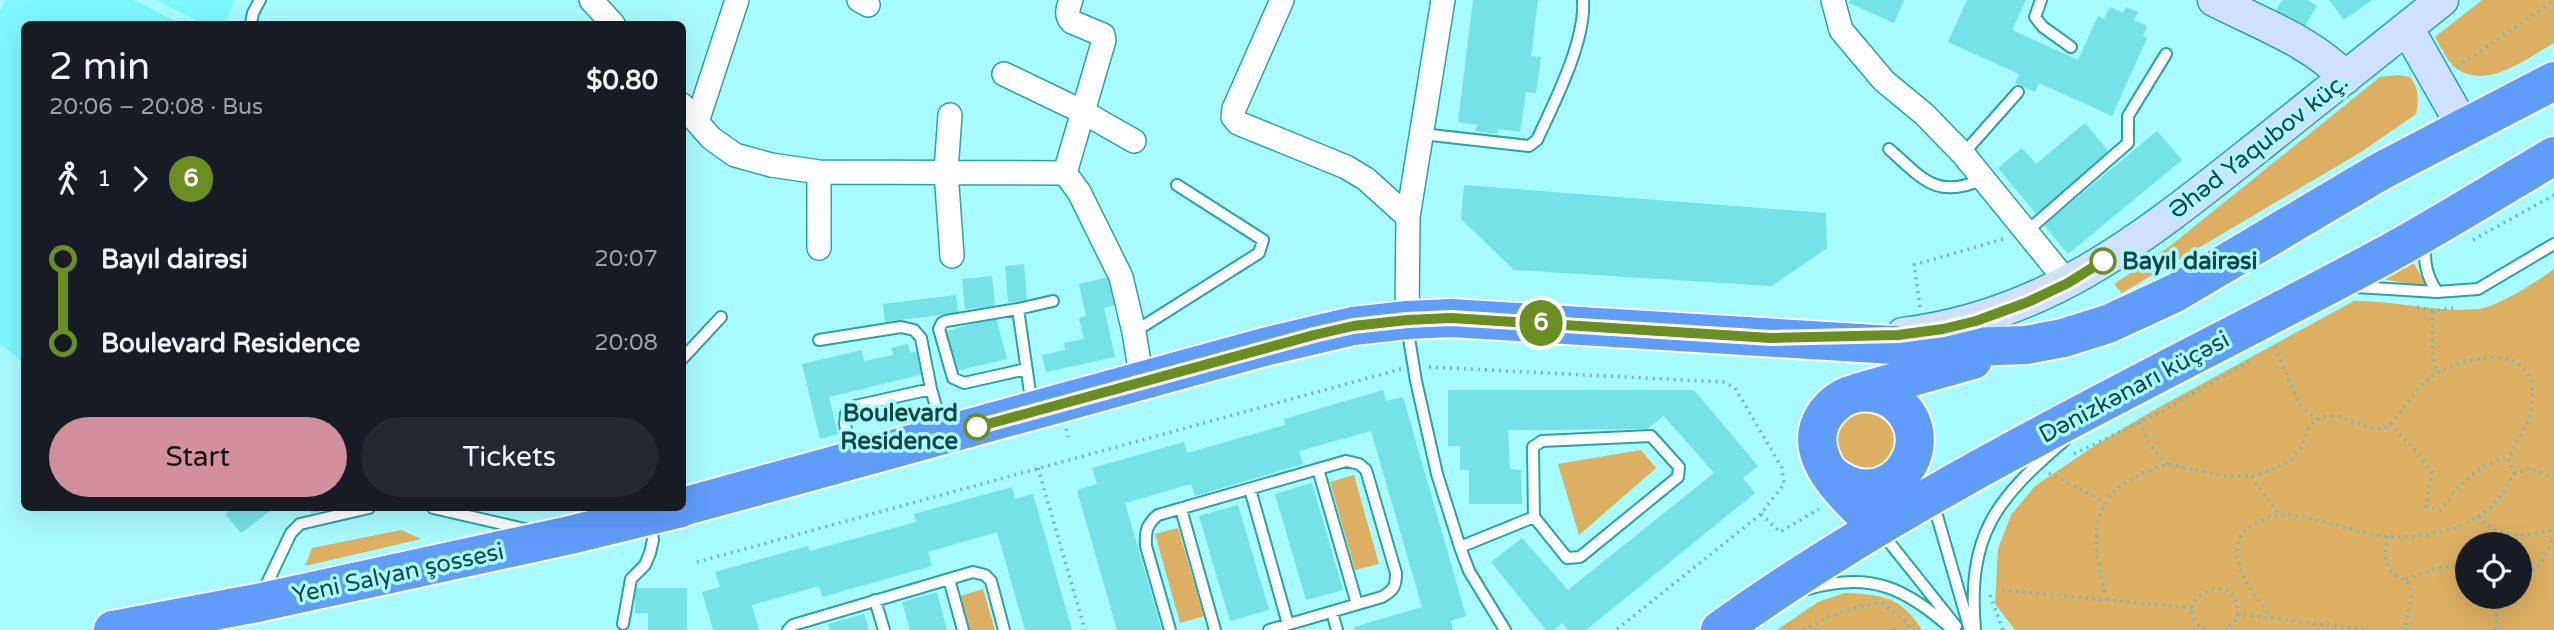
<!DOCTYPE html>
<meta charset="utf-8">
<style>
body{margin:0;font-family:"Varela Round",sans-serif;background:#242831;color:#f1f3f6;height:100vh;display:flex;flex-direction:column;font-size:26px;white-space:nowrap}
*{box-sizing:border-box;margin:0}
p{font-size:23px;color:#9ea1a6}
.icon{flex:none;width:38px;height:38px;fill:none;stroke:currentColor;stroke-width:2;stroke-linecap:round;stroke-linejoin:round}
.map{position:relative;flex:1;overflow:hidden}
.sheet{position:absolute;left:21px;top:21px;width:665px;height:490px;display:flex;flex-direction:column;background:#171b24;border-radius:10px;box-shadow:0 7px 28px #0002}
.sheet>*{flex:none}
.badge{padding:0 14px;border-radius:23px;font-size:24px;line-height:46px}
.buttons{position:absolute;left:2455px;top:532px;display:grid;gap:14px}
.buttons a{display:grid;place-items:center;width:77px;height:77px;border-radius:50%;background:#171b24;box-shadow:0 7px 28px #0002;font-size:35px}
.map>.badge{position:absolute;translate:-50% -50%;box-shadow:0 0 0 4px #fff}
.legs{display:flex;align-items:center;gap:10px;height:77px;padding:0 28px;font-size:23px}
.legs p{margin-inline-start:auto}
.headline{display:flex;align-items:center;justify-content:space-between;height:119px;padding:0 28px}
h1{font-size:38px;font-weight:600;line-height:52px}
.cta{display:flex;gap:14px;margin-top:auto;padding:14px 28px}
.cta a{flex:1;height:80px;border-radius:42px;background:#d2909e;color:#111;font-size:28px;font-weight:600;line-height:80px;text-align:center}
.cta a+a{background:#242831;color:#f1f3f6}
ul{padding:0 28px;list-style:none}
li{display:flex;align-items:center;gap:24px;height:84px;font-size:26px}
li i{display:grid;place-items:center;width:10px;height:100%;margin:0 9px;background:currentColor}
li i::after{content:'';width:18px;height:18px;margin:-9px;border:5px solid;border-radius:50%;background:#171b24}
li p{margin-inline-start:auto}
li:first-child i{background:linear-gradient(#0000 50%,currentColor 0)}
li:last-child i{background:linear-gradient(currentColor 50%,#0000 0)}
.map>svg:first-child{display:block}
.built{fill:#7df8fe}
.green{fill:#dcaf62;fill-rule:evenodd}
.building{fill:#75e2e7}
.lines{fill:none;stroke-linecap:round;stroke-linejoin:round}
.lane-casing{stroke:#2ca2a8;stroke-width:14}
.street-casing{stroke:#2ca2a8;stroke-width:26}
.secondary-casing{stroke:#2ca2a8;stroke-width:35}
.highway-casing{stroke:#fff;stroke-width:42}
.path{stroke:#73b9bc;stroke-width:3.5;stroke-dasharray:2 5;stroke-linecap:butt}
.lane{stroke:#fff;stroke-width:10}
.street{stroke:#fff;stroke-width:23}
.secondary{stroke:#cfe1fe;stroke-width:32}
.highway{stroke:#609cfa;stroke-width:38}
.line-1-casing{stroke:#fff;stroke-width:16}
.line-1{stroke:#6b8e23;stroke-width:10}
.stop-1-dot{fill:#fff;stroke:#6b8e23;stroke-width:3.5}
.labels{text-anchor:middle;stroke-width:7;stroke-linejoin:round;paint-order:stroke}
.street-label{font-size:24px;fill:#164547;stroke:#a8fbfe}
.stop-label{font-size:24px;font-weight:bold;fill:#164547;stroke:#a8fbfe;text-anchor:start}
</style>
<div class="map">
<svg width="2554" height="630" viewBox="0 0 2554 630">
<rect width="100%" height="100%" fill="#a8fbfe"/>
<path class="built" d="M5 0H134L181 24H24V363L0 344V11Z
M156 0H235L224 24H204Z"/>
<path class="green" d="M2482 0H2554V43C2527 58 2488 90 2457 69 2448 63 2441 47 2435 37Z
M2398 75 2410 77C2419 89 2419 100 2416 114L2361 152 2122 293 2114 284 2170 246 2380 77Z
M2412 260 2427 287 2377 278Z
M2554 269V630H2015L1995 604 1998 549 2011 515 2035 486 2097 444 2154 410 2354 301C2395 300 2436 313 2478 309 2497 307 2538 281 2554 269ZM2468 544H2520V597H2468Z
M1838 441a29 29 0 1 1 58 0a29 29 0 1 1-58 0Z
M1641 450 1656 468 1579 535 1558 464Z
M1354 475 1379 564 1355 570 1330 482Z
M1178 528 1204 616 1180 623 1155 534Z
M401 530 421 539 305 566 312 548Z
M983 589 995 630H970L960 596Z
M1845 593C1882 595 1901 596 1922 630H1777L1818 602Z"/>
<path class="building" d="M1473 0H1538L1531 56 1541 57 1536 93 1526 92 1520 132 1498 129 1497 134 1475 131 1477 125 1458 122Z
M1850 0H1904L1894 23 1849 3Z
M1967 0H2026L2012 30 2078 60 2098 16 2104 19 2110 7 2123 13 2126 7 2138 12 2134 20 2147 26 2143 36 2147 38 2112 116 2039 83 2035 92 2015 83 2019 74 1948 42Z
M2282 0H2308L2317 6 2300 34 2272 17Z
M2329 0H2372L2344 20Z
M2085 123 2109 152 2036 214 1998 168 2022 148 2036 164Z
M2157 131 2182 160 2068 254 2044 225Z
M1464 185 1826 213 1827 248 1772 286 1514 270 1461 219Z
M1024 264 1027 301 1008 302 1005 266Z
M992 276 995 306 965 309 962 279Z
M1109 277 1115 305 1104 308 1115 357 1046 372 1042 355 1065 350 1064 343 1084 339 1079 318 1086 316 1079 284Z
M956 295 958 313 885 322 883 304Z
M996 318 1007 359 956 371 946 331Z
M908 344 910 353 918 351 924 374 829 397 838 434 820 439 802 364 862 350 864 361 893 355 891 348Z
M1383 390 1386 401 1403 397 1466 616 1451 621 1453 630H1355L1354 627 1422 607 1371 431 1299 451 1303 464 1195 496 1191 484 1125 503 1162 630H1117L1077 490 1097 484 1092 468 1184 442 1187 453 1285 425 1284 419Z
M1448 390H1694L1758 466 1743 478 1755 493 1586 630H1568L1562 623 1554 630H1546L1491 562 1522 538 1568 590 1714 473 1664 416 1647 429 1508 430 1510 469 1521 470 1522 504H1469V470H1460V446H1448Z
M1312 483 1343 590 1306 600 1275 494Z
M1012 487 1015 499 1033 494 1072 630H1025L997 532 928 552 932 566 822 597 819 586 752 605 759 630H713L702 592 720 587 715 572 808 546 810 551 916 522 914 514Z
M1238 505 1269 610 1230 621 1199 516Z
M234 508H274L241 533 225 514Z
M310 508H333V509L311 513Z
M635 588H687V630H648V613H635Z
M937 592 947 630H910L902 602Z
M864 614 869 630H830L828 624Z"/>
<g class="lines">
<defs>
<path id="lane" d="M2041 0 2035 17 2043 27 2071 47
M251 24 253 13 260 0
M1422 134 1529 146 1537 140C1554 103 1586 41 1583 0
M1889 149C1923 179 1936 200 1984 179
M1963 154 2018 92
M2026 232 2128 143V116L2166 54
M2356 287 2437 292C2427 276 2423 263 2426 243
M2437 292 2478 289 2554 244
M1018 309 946 321 942 323 939 329 953 378 964 383 1026 369
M1407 326 1416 381 1437 474 1460 547 1469 571 1505 630
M1134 332 1259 253 1263 240 1177 185
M819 340 901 327 914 330 921 338 931 389 942 428
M682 359 721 317
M1032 406 1018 309 1053 301
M1651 436 1679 467 1678 477 1580 557 1567 558 1534 517 1533 447 1542 441Z
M851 454 845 424 846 414 855 406 931 389
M1318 469 1357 604
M1250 489 1288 624
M1933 502 1970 630
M433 508 529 530
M1181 509 1215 630
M1881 532 1956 626
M1460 547 1534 517
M949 579 963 630
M1808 589C1871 571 1906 588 1953 630
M262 594 291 533 300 524 369 508
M875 600 884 630
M1332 612 1337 630
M623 624 631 579 645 565 650 553 653 540 650 523
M788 630 793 625 973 572 985 575 991 581 1004 630
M1170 630 1146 546C1145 531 1147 524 1158 515L1346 461 1359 464 1366 470 1396 573C1396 586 1394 590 1382 597L1269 630
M1975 630C1967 535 1995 500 2064 441"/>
<path id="street" d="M591 0 613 24
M859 0 868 5
M1282 0 1234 109 1233 117 1238 123 1346 167 1366 179 1408 217
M1833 0 1841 30 1884 81 1924 114 1963 154 2068 283
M1004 74 1083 112 1134 141
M682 105 711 138 735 155 771 165 819 172 1065 173 1079 192 1121 277 1134 332 1142 381
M950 115 946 171 952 256
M697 122 737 0
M819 172V248
M1065 173 1104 40 1103 35 1072 22C1065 15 1068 8 1071 0
M1407 320 1408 217 1443 0"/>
<path id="secondary" d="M2214 0C2255 21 2315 43 2345 78
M2407 28 2464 128
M1903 334C2050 316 2148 234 2259 146 2320 98 2381 49 2442 0"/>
<path id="highway" d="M1859 392 1973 360
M1828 472C1884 522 1945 447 1898 404 1887 395 1873 391 1858 393 1844 395 1832 404 1824 416 1798 458 1852 499 1877 527
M682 507 1264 347 1353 326 1407 320 1451 318 1942 348 2026 345 2063 338 2108 324 2175 293 2381 171 2554 81
M113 630 257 603 570 535 681 508
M1720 630C1926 483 2158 377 2380 258 2439 226 2496 190 2554 156"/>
</defs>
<use href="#lane" class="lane-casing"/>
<use href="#street" class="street-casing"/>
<use href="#secondary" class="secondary-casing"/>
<use href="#highway" class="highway-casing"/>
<path class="path" d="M2457 67 2554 0
M2473 240 2554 195
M1920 307 1914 265 2007 238
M2417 307 2433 311 2454 308
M2433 311 2432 352 2437 373
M2275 347 2299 404 2317 419
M1429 367 1724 382 1735 388 1782 468 1784 484 1761 514 1616 630
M2139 422 2150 445 2168 465
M2390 424 2413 448 2432 473 2426 506 2440 510C2454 490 2482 460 2508 458
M1066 429 1068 437
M2074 454 2159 413 2250 361
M1038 468 1085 630
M2049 473 2105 502
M2514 474 2529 468 2554 478
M1761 514 1780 532 1819 509
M2478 516C2498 540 2527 537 2554 529
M2387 536C2385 550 2382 568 2397 576 2402 579 2407 579 2409 586 2414 599 2407 617 2404 630
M697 562 1401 369
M2520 578 2540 565 2554 537
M2406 579 2438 568 2468 565
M2002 590 2192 608
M1990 595 2003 630
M2107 599C2093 551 2084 499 2139 475 2148 471 2159 465 2169 465 2177 465 2187 469 2195 470 2212 474 2236 478 2253 475 2270 472 2289 464 2299 450 2306 441 2307 424 2318 419 2340 408 2363 432 2385 428 2405 413 2412 388 2437 373 2463 357 2527 343 2532 388 2536 413 2520 438 2508 458L2514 474C2508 484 2503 493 2496 502 2470 530 2422 540 2385 536 2349 531 2316 516 2279 514L2251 476
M2237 614 2369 630
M2272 618C2254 596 2215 548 2253 524 2261 519 2271 517 2279 514
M1803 630C1830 616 1852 605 1882 603L1906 622 1911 630
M1894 630V625
M2205 630C2159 601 2245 560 2237 618L2225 630
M2495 630 2497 613 2503 597"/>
<use href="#lane" class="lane"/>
<use href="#street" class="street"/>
<use href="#secondary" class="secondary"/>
<use href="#highway" class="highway"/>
</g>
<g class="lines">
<defs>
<path id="line-1" d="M977 427 1314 335 1353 326 1407 320 1451 318 1771 338 1898 335 1943 329 1976 321 2028 302 2068 283 2103 261"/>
</defs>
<use href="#line-1" class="line-1-casing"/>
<use href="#line-1" class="line-1"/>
</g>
<g class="stop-1-dot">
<circle cx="2103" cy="261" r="12"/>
<circle cx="977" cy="427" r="12"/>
</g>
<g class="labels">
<g class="street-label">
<text transform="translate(2258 146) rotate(-38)" y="8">Əhəd Yaqubov küç.</text>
<text transform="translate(2134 387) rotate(-28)" y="8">Dənizkənarı küçəsi</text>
<text transform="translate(398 573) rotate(-12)" y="8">Yeni Salyan şossesi</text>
</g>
<g class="stop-label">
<text x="2122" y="269">Bayıl dairəsi</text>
<text x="958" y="421" text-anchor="end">Boulevard<tspan x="958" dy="28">Residence</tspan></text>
</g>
</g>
</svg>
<div class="buttons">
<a><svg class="icon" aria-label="locate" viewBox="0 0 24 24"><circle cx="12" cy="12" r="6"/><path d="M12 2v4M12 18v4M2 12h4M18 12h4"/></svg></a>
</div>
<b class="badge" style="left:1541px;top:323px;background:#6b8e23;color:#fff">6</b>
<section class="sheet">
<div class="headline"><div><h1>2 min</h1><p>20:06 – 20:08 · Bus</p></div><b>$0.80</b></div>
<div class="legs"><svg class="icon" aria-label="walk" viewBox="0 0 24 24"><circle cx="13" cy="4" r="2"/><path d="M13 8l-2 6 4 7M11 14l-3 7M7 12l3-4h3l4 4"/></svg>1<svg class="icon" aria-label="forward" viewBox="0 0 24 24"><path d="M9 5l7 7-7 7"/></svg><b class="badge" style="background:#6b8e23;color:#fff">6</b></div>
<ul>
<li><i style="color:#6b8e23"></i><b>Bayıl dairəsi</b><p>20:07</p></li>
<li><i style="color:#6b8e23"></i><b>Boulevard Residence</b><p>20:08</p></li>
</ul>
<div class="cta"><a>Start</a><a>Tickets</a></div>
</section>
</div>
